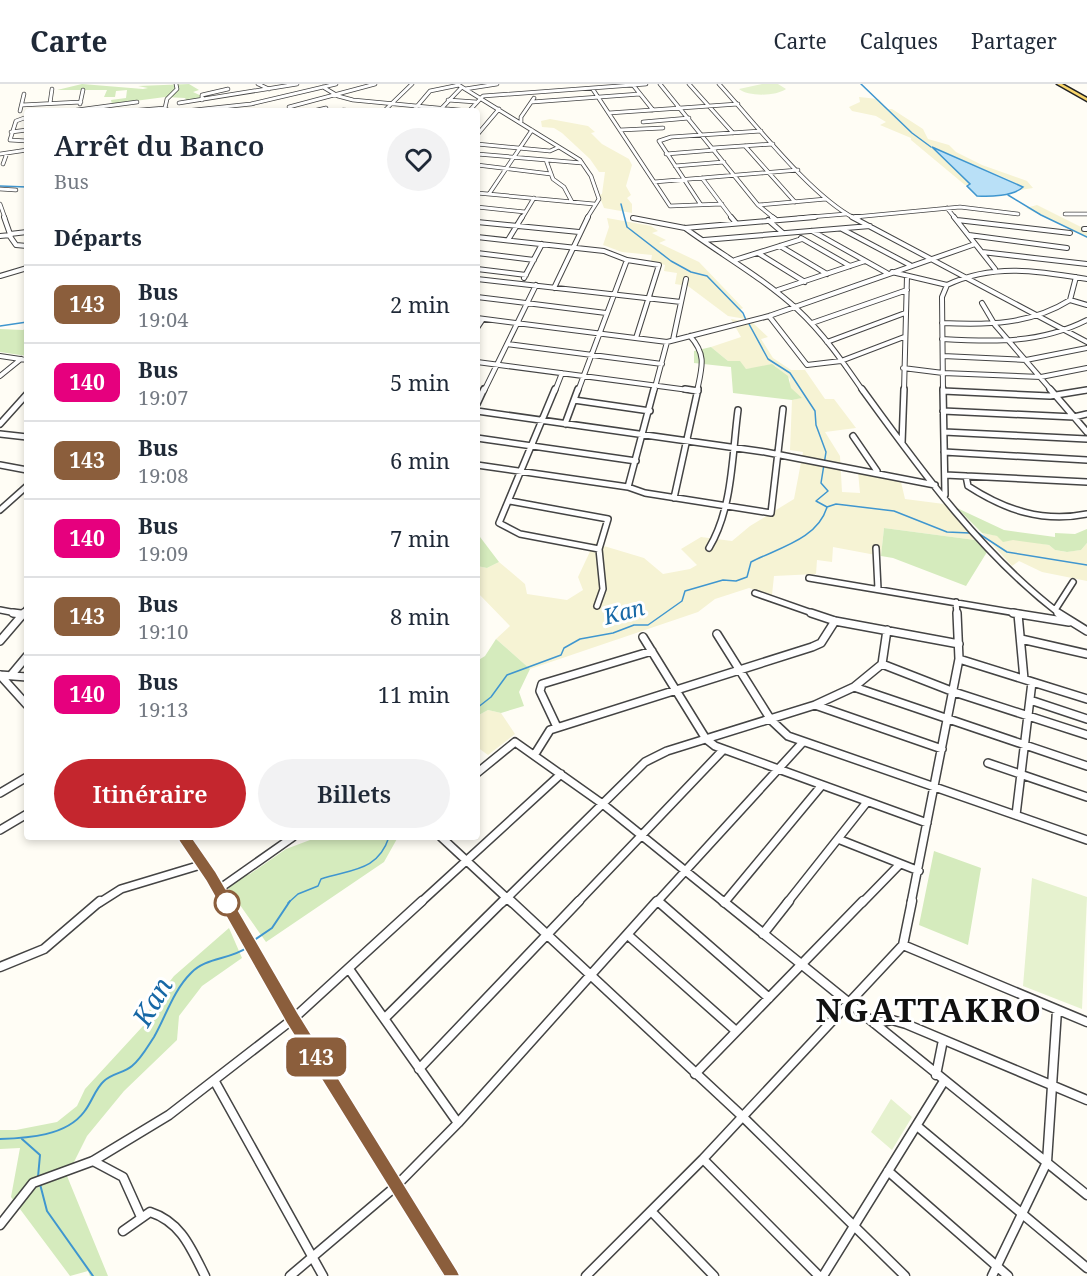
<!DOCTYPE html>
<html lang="fr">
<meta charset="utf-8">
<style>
body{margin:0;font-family:"Noto Serif",serif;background:#f2f2f3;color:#1f2937;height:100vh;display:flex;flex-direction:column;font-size:22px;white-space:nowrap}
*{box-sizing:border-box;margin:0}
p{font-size:20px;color:#747a83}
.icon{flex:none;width:33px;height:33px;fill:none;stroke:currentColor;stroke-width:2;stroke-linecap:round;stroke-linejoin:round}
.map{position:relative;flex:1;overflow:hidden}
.side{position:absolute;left:24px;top:24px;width:456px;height:732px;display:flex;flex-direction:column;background:#fff;border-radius:6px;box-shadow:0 3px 9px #0003}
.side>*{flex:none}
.badge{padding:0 12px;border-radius:9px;font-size:21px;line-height:39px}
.map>.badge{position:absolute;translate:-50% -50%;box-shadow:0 0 0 3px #fff}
h2{padding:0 30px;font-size:22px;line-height:54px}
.round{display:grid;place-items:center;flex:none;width:63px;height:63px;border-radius:32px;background:#f2f2f3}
.summary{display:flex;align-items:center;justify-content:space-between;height:102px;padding:0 30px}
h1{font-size:28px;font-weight:600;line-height:45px}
.button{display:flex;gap:12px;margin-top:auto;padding:12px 30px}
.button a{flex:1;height:69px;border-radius:36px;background:#c4262e;color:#fff;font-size:24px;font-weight:600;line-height:69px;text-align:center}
.button a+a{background:#f2f2f3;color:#1f2937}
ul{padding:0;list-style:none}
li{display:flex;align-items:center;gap:18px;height:78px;padding:0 30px;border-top:2px solid #e0e1e3}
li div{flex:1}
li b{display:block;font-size:22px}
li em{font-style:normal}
li .badge{min-width:66px;font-weight:700;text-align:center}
header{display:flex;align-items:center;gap:36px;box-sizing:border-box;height:84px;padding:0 30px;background:#fff;border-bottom:2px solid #e0e1e3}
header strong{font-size:28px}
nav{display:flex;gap:33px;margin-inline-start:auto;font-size:21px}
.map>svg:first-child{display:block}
.farmland{fill:#f6f3d4}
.green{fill:#d5ebbd}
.pitch{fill:#e6f2cf}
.water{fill:#b9e0f7;stroke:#3f96cf;stroke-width:1.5}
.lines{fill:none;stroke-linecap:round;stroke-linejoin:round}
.stream-far1{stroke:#3f96cf;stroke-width:1.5}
.stream{stroke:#3f96cf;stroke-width:2}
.minor-far4-casing{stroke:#444;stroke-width:4.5}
.minor-far3-casing{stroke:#444;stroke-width:6}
.minor-far2-casing{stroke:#444;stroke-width:8}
.minor-far1-casing{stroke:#444;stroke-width:10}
.minor-casing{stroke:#444;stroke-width:11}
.major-casing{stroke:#222;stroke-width:3}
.minor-far4{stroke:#fff;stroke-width:3}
.minor-far3{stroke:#fff;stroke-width:4}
.minor-far2{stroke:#fff;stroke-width:5}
.minor-far1{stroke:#fff;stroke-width:7}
.minor{stroke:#fff;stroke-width:8}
.major{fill:#f9d66b;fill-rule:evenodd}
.line{fill:#8b5e3c;stroke:#fff;stroke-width:1.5}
.stop-dot{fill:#fff;stroke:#8b5e3c;stroke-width:3}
.labels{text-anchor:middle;stroke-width:6;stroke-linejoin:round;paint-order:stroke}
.water-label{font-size:22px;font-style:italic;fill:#1768a6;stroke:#fff}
.near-water-label{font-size:27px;font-style:italic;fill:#1768a6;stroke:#fff}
.near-district-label{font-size:33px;font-weight:bold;letter-spacing:1.5px;fill:#111;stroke:#fff}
</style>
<header>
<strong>Carte</strong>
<nav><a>Carte</a><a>Calques</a><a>Partager</a></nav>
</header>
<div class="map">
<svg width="1087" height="1192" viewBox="0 0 1087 1192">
<rect width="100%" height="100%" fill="#fffdf5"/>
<path class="farmland" d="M859 13 878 15 887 25H892L923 45 928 55 949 61 956 68 982 81 1027 97 1033 104 1020 106 1022 103 1010 96 933 64 971 101H965L911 56V54L880 41 886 38 876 32 852 27 849 23 860 18Z
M550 35 588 42 595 48 591 49 602 60 629 75 632 81 626 102 631 111 627 114 632 120V129L604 124 599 111 602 110 605 88H599L590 75 562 49 554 44 542 43 541 37Z
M1037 121 1087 146V154L1026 124Z
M607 134 651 142 658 147 652 149 666 156 659 159 699 178 743 224 739 226 746 235 728 232 688 202 675 200 677 189 664 187 665 181 651 177 652 171 622 168 603 161 609 143Z
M731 235 753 239 768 253 761 255 773 274 791 286H805L825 315H834L856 344 825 348 840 372 842 408 860 409 858 388 901 398 905 415 944 420 975 456 884 444 881 472 833 463 832 478 817 476 816 490 774 492 772 511 749 504 715 515 698 528 530 585 496 555 510 542 477 508V482L487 484 499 478 525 500 527 510 567 516 583 506 578 493 594 459 644 474 663 490 690 485 697 481 681 465 701 453 732 457 750 442 794 415 803 368 790 366 792 316 801 314 790 304V295L775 282 746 285 728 277 711 263 741 253Z
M982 449 1049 461 1055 466 1066 468 1081 466 1087 459V497L1042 488 1019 477 1012 482Z
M488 626 501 629 515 650 488 671 477 663V632Z"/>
<path class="green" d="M82 0 143 5 148 4 138 2 189 0 199 6 193 8 208 15 187 17 185 14 165 13 112 20 111 16 126 14 127 6 116 7 115 13H104L107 6H57Z
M27 243V272L0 268V245L23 246Z
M711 263 728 277H740L746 285 772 280 788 292 791 304 802 314 792 316 733 309 731 283 694 279V267Z
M957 424 1004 446 1055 453V449L1075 450 1087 445V459L1081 466 1067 468 1055 466 1049 461 1013 456 1003 458 997 452 982 449Z
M884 444 975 456 987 468 966 502 893 474 881 472Z
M477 449 499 478 487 484 477 482Z
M496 555 530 585 519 608 524 622 501 629 488 626 477 632V577L485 572Z
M318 753H398L384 778 266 858 223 797 250 790 286 765Z
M934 767 981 784 968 861 919 841Z
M229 844 242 874 202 902 179 932 177 956 124 1007 87 1052 67 1092 108 1192H90L88 1187 70 1192 11 1113 20 1064 0 1065V1046H16L57 1038 77 1022 85 1005 143 942 152 920 174 892Z"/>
<path class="pitch" d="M762 0H778L786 5C777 12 748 13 739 5Z
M1032 794 1087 813 1082 925 1023 902Z
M891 1015 912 1033 892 1066 871 1048Z"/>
<path class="water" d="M932 63 1023 103C1014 112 989 113 977 112L967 102 970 100Z"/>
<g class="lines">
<path class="stream-far1" d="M861 0 912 49 931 63
M0 102 27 103
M1008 111 1041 131 1087 153
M621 120 627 143 671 177 691 188 707 192 743 229 746 236
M0 242 27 238
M827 423 836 420 894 427 947 448 970 449
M978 449 1007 468 1087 481
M477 624 491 613 507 591 561 571 564 564 580 555 613 549 634 541H648L682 517 685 507 723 496 736 497 747 493 751 478C778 464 818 455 827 423L816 417 828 407 821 399 826 368 816 341 815 327 790 289 768 275 749 240
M288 819 298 810 318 802 321 795C352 785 378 787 389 753"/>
<path class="stream" d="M253 857 272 844 290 817
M0 1055C28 1054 66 1052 84 1028 92 1018 95 1005 104 997 112 989 124 989 132 982 141 975 148 962 154 953 166 932 173 907 191 889 206 873 230 876 248 863
M22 1055 40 1071 38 1093
M40 1100 47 1127 93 1192"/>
<defs>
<path id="minor-far4" d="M258 0 269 5
M457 0 580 76 591 92 599 115 587 134
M660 0 758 121 774 134
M689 0 733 49
M719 0C755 39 810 111 854 134
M633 1 653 26
M323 3 338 12 353 16 469 27
M592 4 670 122 722 120
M465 5 497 0
M202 16V11L228 5
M448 16 476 18
M532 18 640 10
M50 19 52 5
M179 19 297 0
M80 20 83 6
M22 21 81 18
M289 23 375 0
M343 26 358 27
M20 27 24 10
M70 27 137 18
M129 27 165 24
M169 27 165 24 167 15 177 5 176 0
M185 27 251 20 336 0
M313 27 326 24
M384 27 412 0
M413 27 430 7 459 1
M439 27 462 3
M469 27 483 12 646 0
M609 29 738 20
M27 33 16 37 10 56 27 57
M521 38V33L534 14
M643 38 689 34
M620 46 663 44
M11 48 27 46
M477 51 499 25
M477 60 550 67 559 63
M745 62 795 118
M713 64 773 60
M0 70 27 66
M477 70 582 79
M666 70 715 66
M546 76 553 95 564 103 572 118
M3 80 7 69
M477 81 551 90
M675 82 724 78
M702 94 732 134
M654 98 798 86
M0 105 16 106
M477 109 594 120
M489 110 532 46
M0 120 5 134
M701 121 659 57 671 53 761 47
M758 121 826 115
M477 123 525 128
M947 124 955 134
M1065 130H1087
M855 133 960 123 1018 130
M522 134 534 114
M798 134 846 130"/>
<path id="minor-far3" d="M4 133 10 150 27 148
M731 133 736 139
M772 133 775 135
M852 133 1087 258
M855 133H859
M954 133 995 185
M633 134 685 144 815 133
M768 136 783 149
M957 136 1070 149
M477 138 579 148
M685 144C722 171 763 194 797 225 823 249 843 278 863 307
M842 145 910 181
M1084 145H1087
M812 147 887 189
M9 151 16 161 27 162
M969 151 1067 164
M0 152 11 151
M477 153 604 167 627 176 659 181 636 254
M801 154 850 182
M508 156 522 133
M704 156 870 142
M780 162 827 190
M982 168 1087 180
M477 169 534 176
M758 169 805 198
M735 176 802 155
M477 185 526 191
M892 188 947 201
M0 192 27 184
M524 194 542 160
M477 195 681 218
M554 204 588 133
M778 206 865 177
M477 213 606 229
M1070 216 1087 221
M982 219 995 241 1052 307
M769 232 807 281 841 277 904 253
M477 234 667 258 769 232 975 160
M812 239 907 206
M942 239C988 241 1030 241 1070 216L1076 193
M477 244 483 235
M690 252C707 271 702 283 697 307
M942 255C993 258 1040 260 1087 236
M673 256 686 195
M827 258 905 229
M507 260 662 280
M0 272 27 276
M943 272 1026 276 1087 264
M477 278 696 307
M903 284 943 289 1041 293 1087 284
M0 292 21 275
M484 307 536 201
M555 307 562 289
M578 307 627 176
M654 307 667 258
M904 307 907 192
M943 307 942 213 947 201C993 179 1038 187 1087 195
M1082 307 1087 306"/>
<path id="minor-far2" d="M555 305 499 439 520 450 599 465
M654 305 628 403 645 409 771 429 783 325
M685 305 698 307
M862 305C920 385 980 469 1060 530
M943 305 945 411
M1050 305 1087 348
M943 307 1050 312 1087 306
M574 316 650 327
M477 320 484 305
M477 327 765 368 935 401
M943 327 1074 333 1087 330
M0 340 27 310
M565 340 578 305
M944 348 1087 355
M0 350 27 353
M853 352 877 387
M477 354 636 377
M902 359 904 305
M944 368 1087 376
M0 381 27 386
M477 381 628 403
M945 391 1087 398
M966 392 968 402C1005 426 1043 439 1087 430
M674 414 698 305
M510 417 608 435 599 465 603 505 597 522
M0 426 27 402
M709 464C733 424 732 371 738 326
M876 464 878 505
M809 494 1022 530
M755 509 815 530
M956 518 957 530
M0 526 21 530
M1055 526 1073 498
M23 530 27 525"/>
<path id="minor-far1" d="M13 529 21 530
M811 529 835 537 959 560
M1013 529 1069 538
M1058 529 1087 547
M1018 530 1024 595
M717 550 771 636 788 652 1087 756
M643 553 706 655 715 662 927 739
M1021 555 1087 570
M0 557 24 529
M959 575 1087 615
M882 580 954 608 1087 651
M12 590 27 572
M0 591 27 621
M0 591 27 593
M854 603 1087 682
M1030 616 1087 635
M815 621 942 665
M557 643 540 607 542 600 652 567
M535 670 550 646 812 563 821 559 835 537
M988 679 1087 713
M477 689 515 658 604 721 725 819
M0 709 27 693
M1016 731 1032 598
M0 746 27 730
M184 753 228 819
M441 753 512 819
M838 755 919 787
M219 805 293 753
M99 819 121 805 204 780
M420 819 561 690
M502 819 645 678 667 667 815 621 854 603 882 580 887 546
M577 819 723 666
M656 819 803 658
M724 819 822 701
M787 819 867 718
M862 819 900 780
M911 819 959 575 957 529"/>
<path id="minor" d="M227 817 293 935 450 1192
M511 817 743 1033 905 1192
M723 817 1087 1111
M659 818 769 914
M763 850 789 817
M629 852 736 947
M903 861 1087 938
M0 883 44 865 100 817
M349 885 458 1039
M385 934 503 817
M874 939 892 936 906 940 1087 1016
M419 985 579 817
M695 990 863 817
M936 991 943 956
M214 996 323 1192
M917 1042 1087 1184
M703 1075 819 1192
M93 1077 123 1093 141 1133
M888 1087 1008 1192
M651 1127 714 1192
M0 1141 33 1099 93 1077 169 1031 293 935 422 817
M123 1147 150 1128C181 1138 191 1164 205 1192
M290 1192 395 1103 458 1039 657 817
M586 1192 703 1075 903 861 912 817
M823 1192 944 997
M992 1192 1047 1078 1057 926"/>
<path id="major" d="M1057 0H1062L1087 14V17Z"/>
</defs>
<use href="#minor-far4" class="minor-far4-casing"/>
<use href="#minor-far3" class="minor-far3-casing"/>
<use href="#minor-far2" class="minor-far2-casing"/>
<use href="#minor-far1" class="minor-far1-casing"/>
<use href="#minor" class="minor-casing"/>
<use href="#major" class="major-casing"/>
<use href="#minor-far4" class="minor-far4"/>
<use href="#minor-far3" class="minor-far3"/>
<use href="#minor-far2" class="minor-far2"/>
<use href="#minor-far1" class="minor-far1"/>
<use href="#minor" class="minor"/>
<use href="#major" class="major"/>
</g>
<path class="line" d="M184 747 189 749 216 788 298 929 457 1186 460 1192H444L287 940 206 797 179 757V749Z"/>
<circle class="stop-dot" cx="227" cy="819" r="12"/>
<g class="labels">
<g class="water-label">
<text transform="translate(624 528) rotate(-15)" y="8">Kan</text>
</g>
<g class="near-water-label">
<text transform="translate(153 918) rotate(-60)" y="9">Kan</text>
</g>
<g class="near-district-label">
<text x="929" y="938">NGATTAKRO</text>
</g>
</g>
</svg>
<b class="badge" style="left:316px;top:973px;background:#8b5e3c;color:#fff">143</b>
<section class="side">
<div class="summary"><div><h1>Arrêt du Banco</h1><p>Bus</p></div><a class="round"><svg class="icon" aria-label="heart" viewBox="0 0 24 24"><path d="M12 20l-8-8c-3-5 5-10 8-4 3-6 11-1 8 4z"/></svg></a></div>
<h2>Départs</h2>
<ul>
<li><span class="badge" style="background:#8b5e3c;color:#fff">143</span><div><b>Bus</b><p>19:04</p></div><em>2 min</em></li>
<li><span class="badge" style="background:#e6007e;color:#fff">140</span><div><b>Bus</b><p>19:07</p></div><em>5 min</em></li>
<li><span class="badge" style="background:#8b5e3c;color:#fff">143</span><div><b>Bus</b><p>19:08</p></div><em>6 min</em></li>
<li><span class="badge" style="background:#e6007e;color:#fff">140</span><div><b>Bus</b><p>19:09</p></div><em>7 min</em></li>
<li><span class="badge" style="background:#8b5e3c;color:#fff">143</span><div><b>Bus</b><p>19:10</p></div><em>8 min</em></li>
<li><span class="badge" style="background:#e6007e;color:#fff">140</span><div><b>Bus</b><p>19:13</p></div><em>11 min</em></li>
</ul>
<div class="button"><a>Itinéraire</a><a>Billets</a></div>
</section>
</div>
